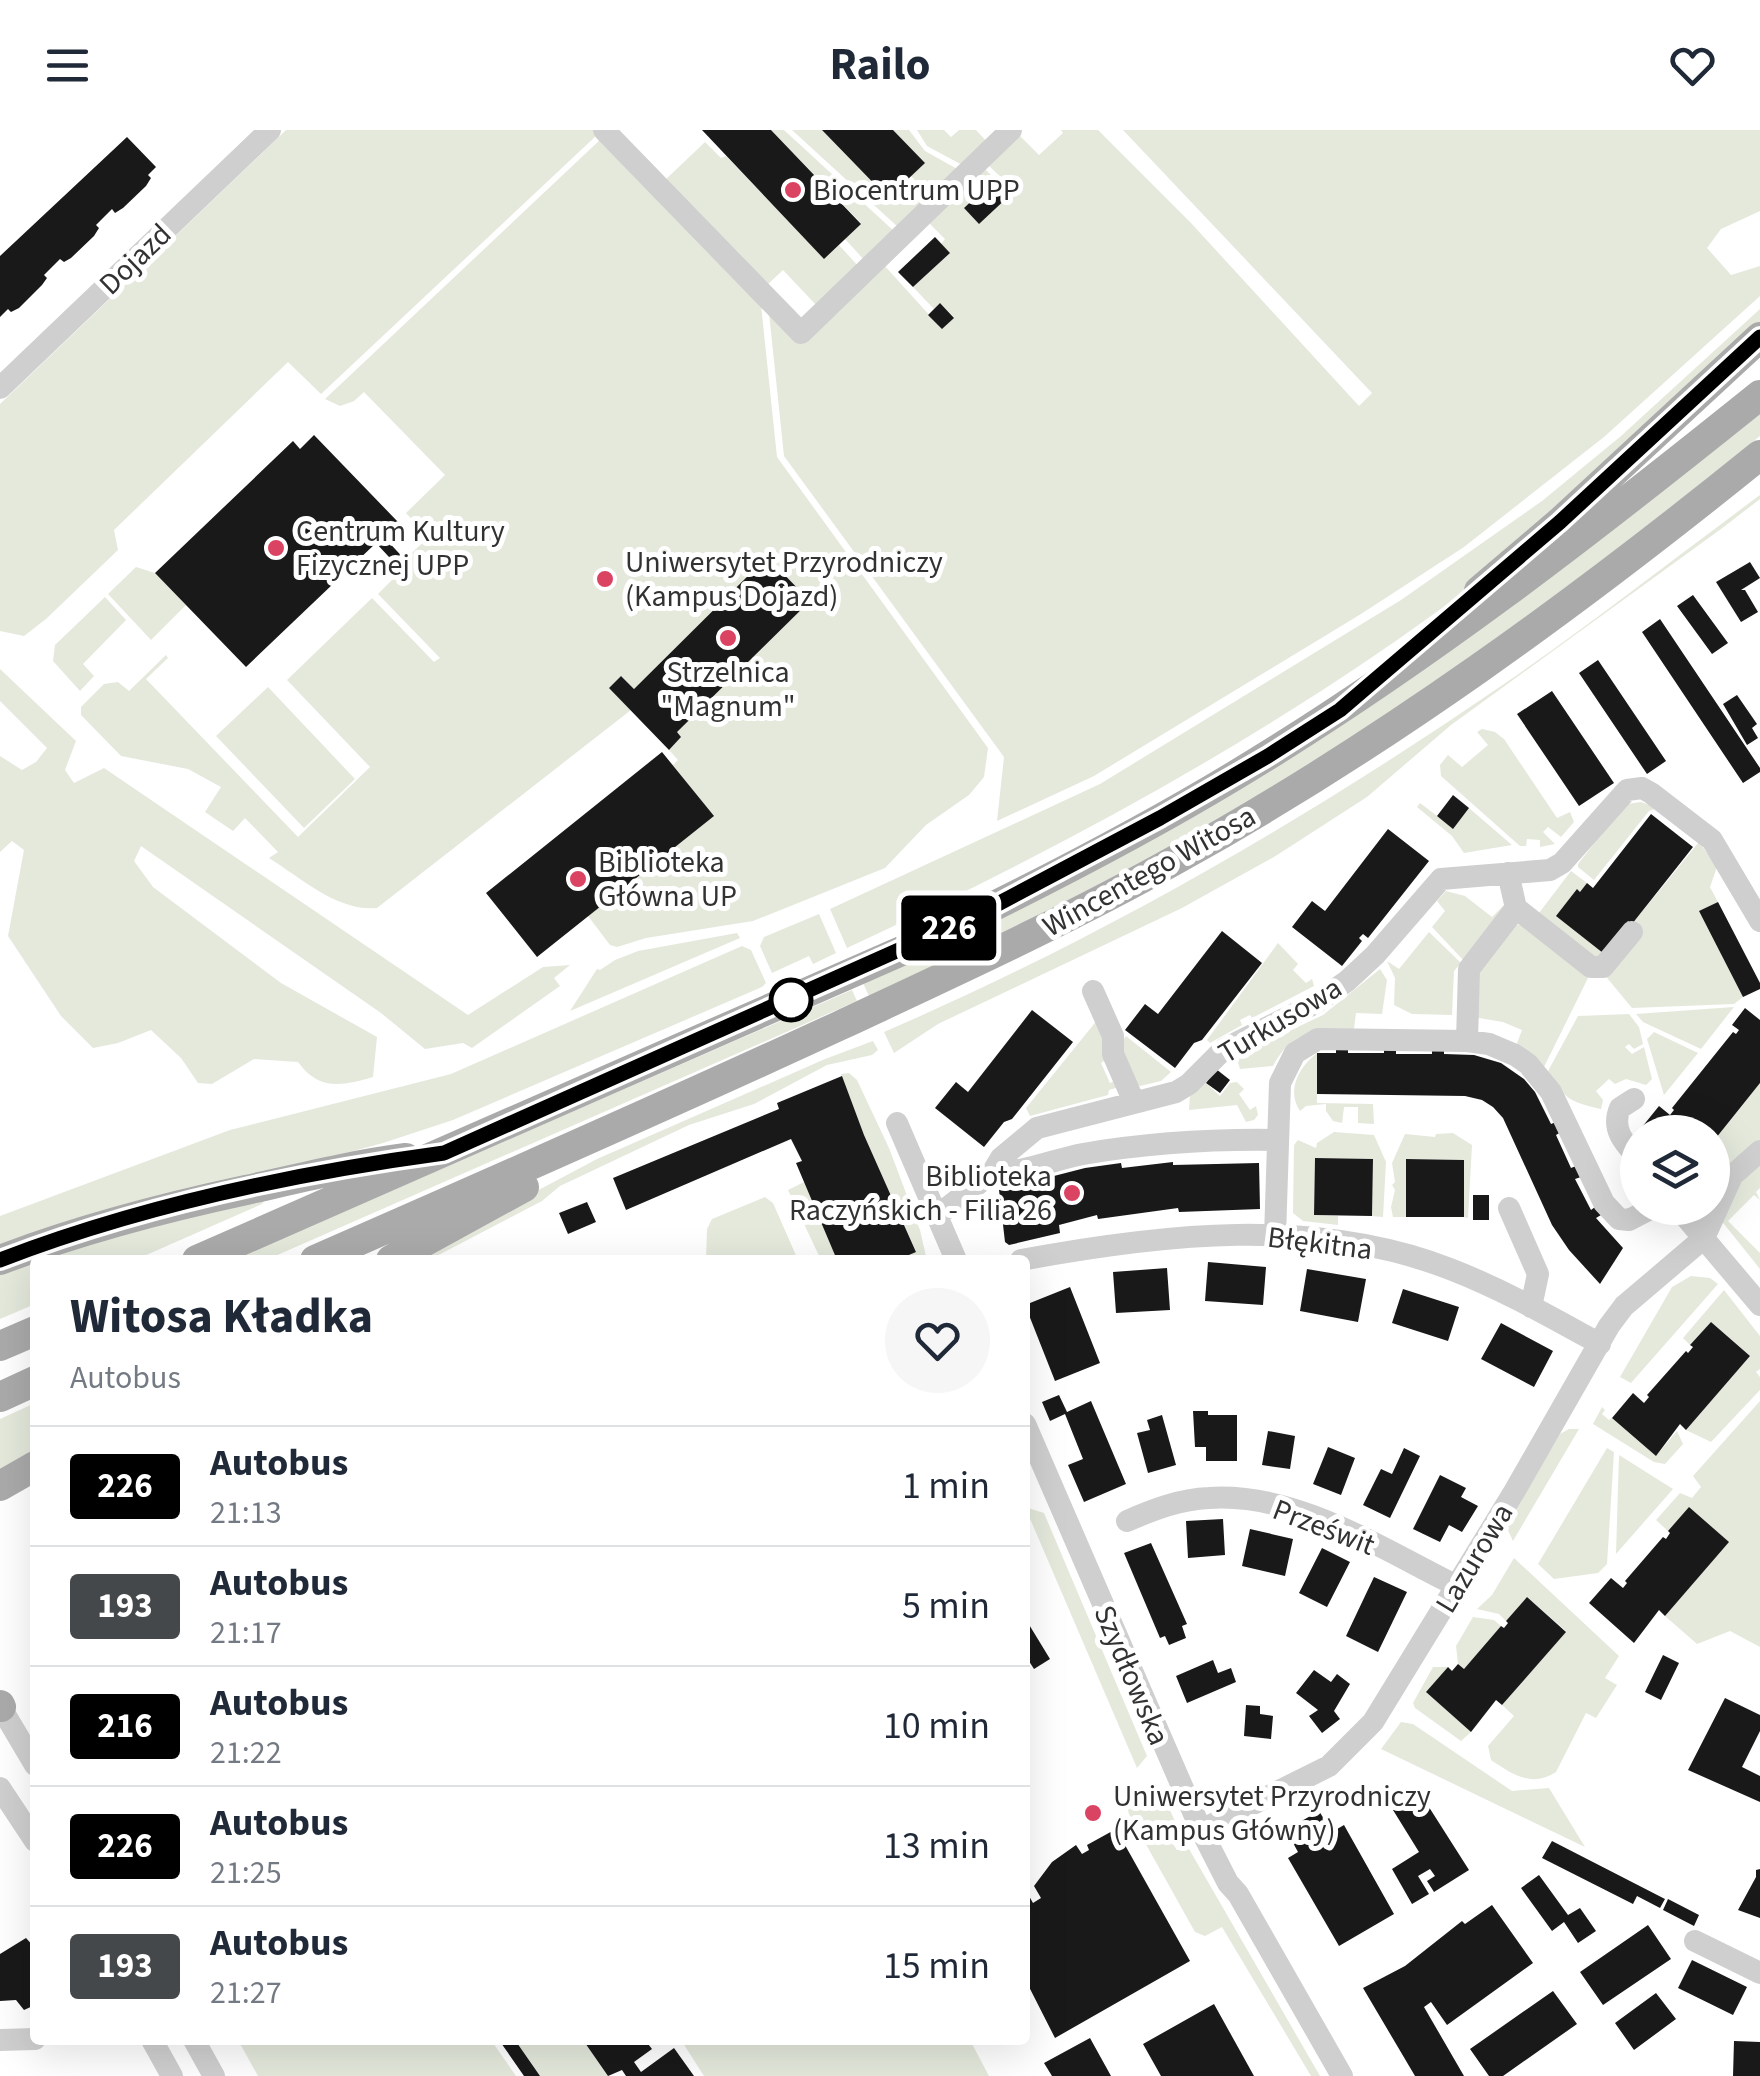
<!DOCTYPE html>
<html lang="pl">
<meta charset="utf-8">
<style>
body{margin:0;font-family:"Source Sans 3",sans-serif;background:#f6f6f7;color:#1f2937;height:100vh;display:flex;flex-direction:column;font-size:38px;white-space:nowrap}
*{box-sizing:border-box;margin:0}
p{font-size:32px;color:#747a83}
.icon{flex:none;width:55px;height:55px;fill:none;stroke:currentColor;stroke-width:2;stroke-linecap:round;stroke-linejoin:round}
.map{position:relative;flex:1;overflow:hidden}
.drawer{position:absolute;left:30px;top:1125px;width:1000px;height:790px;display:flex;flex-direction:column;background:#fff;border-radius:10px;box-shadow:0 10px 40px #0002}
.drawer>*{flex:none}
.badge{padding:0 20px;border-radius:8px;font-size:35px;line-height:65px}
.controls{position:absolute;left:1620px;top:985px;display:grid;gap:20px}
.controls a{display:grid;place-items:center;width:110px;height:110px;border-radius:50%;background:#fff;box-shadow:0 10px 40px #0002;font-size:50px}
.map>.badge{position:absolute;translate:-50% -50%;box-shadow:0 0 0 5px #fff}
.round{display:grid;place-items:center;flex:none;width:105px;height:105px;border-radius:52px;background:#f6f6f7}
.overview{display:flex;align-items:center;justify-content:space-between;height:170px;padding:0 40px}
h1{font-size:48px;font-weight:700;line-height:75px}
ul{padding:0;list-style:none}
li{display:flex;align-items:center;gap:30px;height:120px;padding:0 40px;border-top:2px solid #e0e1e3}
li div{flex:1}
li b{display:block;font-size:38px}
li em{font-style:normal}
li .badge{min-width:110px;font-weight:700;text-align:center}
header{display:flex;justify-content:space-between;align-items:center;height:130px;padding:0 40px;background:#fff;font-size:45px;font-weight:700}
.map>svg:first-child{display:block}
.green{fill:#e4e9dc}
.building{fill:#191919}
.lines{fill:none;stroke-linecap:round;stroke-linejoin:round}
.minor{stroke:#cfcfcf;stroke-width:22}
.major{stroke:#aaa;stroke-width:30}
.line-casing{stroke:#fff;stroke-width:22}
.line{stroke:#000;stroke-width:15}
.poi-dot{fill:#db4363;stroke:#fff;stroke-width:4}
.stop-dot{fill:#fff;stroke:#000;stroke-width:5}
.labels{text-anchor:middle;stroke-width:10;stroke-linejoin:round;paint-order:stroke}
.poi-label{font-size:30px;fill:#323232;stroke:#fff;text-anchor:start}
.street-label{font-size:30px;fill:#323232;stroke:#fff}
</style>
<header><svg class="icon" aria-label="menu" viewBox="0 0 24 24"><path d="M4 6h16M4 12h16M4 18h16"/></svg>Railo<svg class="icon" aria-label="heart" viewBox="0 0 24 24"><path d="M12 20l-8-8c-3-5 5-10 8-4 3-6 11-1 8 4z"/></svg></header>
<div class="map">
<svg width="1760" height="1946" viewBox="0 0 1760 1946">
<rect width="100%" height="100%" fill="#fff"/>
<path class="green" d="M286 0H593L597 5 321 264 288 232 114 400 118 420 46 489 24 506 0 501V274Z
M771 0H784L895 102 865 131 845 109 861 93Z
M792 0H822L888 68 904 52 925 73 899 98Z
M893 0H909L925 21 959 40 931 67 911 46 924 33Z
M917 0H944L951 7 959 0H976L988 13 964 36 927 16Z
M1061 0H1098L1191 93 1359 276 1372 263 1123 0H1760V81L1721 99 1707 118 1731 145 1760 136V166L1604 307 1464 417 1361 484 1094 646 997 691 1004 627 784 326 769 183 800 213 883 134 942 199 954 187 940 173 934 179 913 157 950 123 941 114 945 109 927 91 984 38 995 49 964 78 979 94 1009 65 1002 57 1006 52 987 34 1018 4 1039 25 1063 3Z
M601 9 761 175 777 327 988 618 984 647 969 665 926 695 885 738 753 791 646 808 617 817 610 815 588 786 713 686 673 635 678 630 669 620 681 607 677 602 767 428 634 559 621 546 610 558 631 580 377 778C338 782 301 748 269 728L278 722 245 688 233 701 205 682 221 657 188 639 121 626 81 585V577L104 554 118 552 129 561 166 525 168 528 146 549 298 707 370 637 287 550 372 468 434 532 440 528 378 464 408 434 405 430 428 407 406 383 445 345 364 262 354 271 340 276 325 269Z
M705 12 721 28 726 26 824 128 839 115 859 137 817 176 783 140 765 157 663 52Z
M1760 179V195L1472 456C1278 601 1067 716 847 818L830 779 1100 654 1401 470 1542 371 1621 306Z
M1760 282V306C1601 435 1437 562 1261 666 1134 740 1002 804 869 866L863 853 1061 758Z
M1760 365V369L1721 399 1451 595 1367 667 1274 727 1182 778 938 894 894 923 884 902C1102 808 1309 688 1504 554 1591 494 1675 428 1760 365Z
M136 437 155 443 186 475 151 510 108 464Z
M105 467 126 490 83 534 94 546 80 561 53 531 55 515Z
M0 539 76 611 65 640 74 653 104 638 468 885 543 837 570 835 554 848 560 856 472 918 463 913 425 919 381 883 141 716 134 731 153 757 281 853 377 907 373 947C342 956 319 961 298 932L254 929 212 954 198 953 181 928 151 900 118 913 93 918 61 886 8 806 24 720 12 711 0 722V626L22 640 36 632 47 618 0 571Z
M268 557 355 649 304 698 216 606Z
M1482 599 1495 602 1504 609 1557 688 1570 682 1574 692 1561 707 1548 697 1543 702 1555 714 1540 717V710L1527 709 1526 716H1520L1441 646 1440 635 1448 625 1462 637 1488 615 1477 602Z
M1641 672 1657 678 1649 681 1594 750 1578 737V734L1621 679 1627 674Z
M1420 673 1453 698 1469 678 1512 715 1464 723 1452 706 1417 677Z
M1699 712 1717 737 1710 757 1718 772 1700 782 1743 867 1734 874 1632 878 1603 843 1632 794Z
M1571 741 1587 753 1580 762 1578 760 1602 822 1599 830 1539 783Z
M1446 761 1465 766 1492 787 1504 775 1503 784 1466 833 1432 797 1445 781 1437 771Z
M819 784 836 823 813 834 809 826 772 843 760 816 764 807Z
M1527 794 1589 846 1544 937 1516 916 1522 900 1503 892 1473 887 1474 848 1514 795Z
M1429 802 1461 833 1454 841 1452 885 1412 884 1394 875 1395 848 1387 831 1399 839Z
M737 803 740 808 570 881 597 839 600 840 615 830 638 821Z
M1278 813 1298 834 1293 840 1306 853 1312 849 1314 856 1252 888 1250 885 1240 890 1242 895 1210 913 1207 910Z
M742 816 751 820 766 853 762 857 453 990 383 1013 0 1117V1086L230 1000 451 944Z
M1380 839 1387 850 1382 884 1356 883 1354 899C1316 901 1293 899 1273 936L1240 939 1236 926 1323 885Z
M852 860 857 871 266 1130H232Z
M1734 877 1701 919 1643 892 1636 884Z
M1629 884 1639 897 1643 914 1634 919 1629 914 1625 917 1632 924 1644 917 1652 949 1646 955 1626 949 1615 954 1609 949 1596 961 1603 970 1601 979C1570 972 1564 969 1548 941L1578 886Z
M1098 889 1108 928 1101 933 1110 953 1117 950 1116 958 1109 960 1108 965 1030 986 1026 978Z
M1654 902 1698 923 1664 965 1647 909Z
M1126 906 1171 942 1161 951 1140 956 1131 951 1120 914Z
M873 911 878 920 872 925 827 935 754 974 689 995 560 1056 542 1071 429 1130H407L597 1029 825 929Z
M1317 923V973L1373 974 1374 994 1358 993V977H1344L1342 993 1333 991 1326 981V974L1306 976 1300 981C1286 960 1299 937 1317 923Z
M849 943 857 950 889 1018 920 1100 926 1126 918 1130H897L916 1121 864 1005 841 944Z
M1237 952 1244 959 1239 964 1250 980 1256 976 1258 985 1254 990 1246 992 1237 975 1189 980 1190 965 1206 953 1220 966 1230 953Z
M1760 953V1012L1713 1054V1029L1723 1017 1714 1011Z
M1334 1002 1374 1005 1386 1032 1383 1087 1372 1086 1373 1029 1315 1028 1314 1085 1338 1086V1095L1303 1091 1293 1083 1294 1015 1298 1010 1316 1018 1317 1013Z
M1453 1003 1472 1015 1468 1088 1464 1087 1463 1030 1406 1029V1087H1393L1391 1077 1395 1060 1392 1055 1395 1052 1392 1033 1405 1004 1435 1007 1436 1004Z
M1760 1029V1058L1756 1062 1760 1070 1754 1065 1728 1091 1760 1123V1139L1720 1089 1740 1046Z
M804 1052 837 1130H821L788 1060Z
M765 1067 773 1073 798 1130H706L707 1099 712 1089Z
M265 1070 262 1074 135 1130H35V1174L0 1189V1142L97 1108Z
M1691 1146 1710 1148 1718 1154 1631 1253 1620 1247 1672 1157Z
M1724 1160 1760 1206V1239L1756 1242 1760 1247V1260L1711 1312 1686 1300 1750 1226 1711 1192 1690 1215 1683 1208Z
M1760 1271V1517L1730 1501 1697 1514 1665 1486 1728 1412 1668 1401 1656 1390 1680 1363 1692 1368 1701 1357 1693 1346Z
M35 1273V1322L0 1342V1289Z
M1602 1277 1605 1280 1602 1284 1609 1290 1612 1288 1656 1326 1677 1301 1683 1314 1665 1334 1654 1332 1593 1294Z
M1569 1299H1579L1513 1411 1506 1396 1508 1391 1560 1304Z
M1607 1318 1614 1322 1607 1434 1598 1443 1554 1449 1538 1434Z
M1619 1325 1673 1359 1616 1424Z
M1025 1377 1044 1383 1147 1626 1137 1638Z
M1514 1428 1619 1526 1605 1548 1617 1555 1596 1588 1586 1583 1556 1642C1531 1658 1512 1644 1491 1630L1488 1616 1514 1586 1502 1575 1566 1501 1527 1467 1506 1491 1499 1484 1477 1479 1492 1465Z
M1473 1487 1494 1490 1501 1496 1464 1539 1458 1534 1456 1516Z
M1433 1537H1448L1427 1563 1471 1602 1461 1611 1415 1578 1413 1573Z
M1401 1592 1413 1594 1512 1661 1549 1658 1585 1717 1381 1619Z
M1150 1663H1162L1180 1702 1171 1711 1177 1720 1189 1719 1320 1946H1311L1222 1797 1205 1806 1195 1802 1129 1684 1127 1677Z
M238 1910H491L516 1946H258Z
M515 1910H583L608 1946H540Z
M681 1910H970L989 1946H704Z"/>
<path class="building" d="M702 0H771L861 94 824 129Z
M822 0H893L925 33 888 68Z
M127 7 156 37 148 45 151 48 146 56 123 78 115 83 112 79 96 95 99 98 94 106 71 128 64 132 60 129 44 145 47 148 42 155 19 178 11 182 8 179 0 187V126Z
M995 49 1010 65 979 94 964 78Z
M935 107 950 123 913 157 898 142Z
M940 173 954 188 942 199 928 185Z
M314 305 398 392 383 406 409 434 402 441 376 413 246 537 155 443 293 311 300 319Z
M767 427 810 471 677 602 681 607 669 620 609 558 621 546 634 559Z
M1750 432 1760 448 1741 460H1745L1758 482 1741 492 1716 452Z
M1693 465 1728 513 1712 524 1677 476Z
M1660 489 1760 638V642L1743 653 1642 502Z
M1598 530 1666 631 1647 644 1579 543Z
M1552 561 1614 653 1579 676 1517 584Z
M1737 565 1757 594 1752 598 1758 608 1747 615 1723 574Z
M662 622 714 686 537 827 486 763Z
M1453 665 1469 678 1453 699 1437 686Z
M1651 684 1693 717 1632 794 1628 791 1603 823 1556 786 1577 759 1580 762 1587 753 1593 758Z
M1388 699 1429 731 1368 808 1363 804 1359 808 1362 811 1342 836 1292 797 1312 771 1325 781Z
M1718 772 1760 853V859L1743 867 1699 781Z
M1222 801 1262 833 1202 910 1194 913 1175 938 1125 900 1145 874 1158 884Z
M1745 878 1760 890V953L1712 1013V1002H1638L1659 976 1670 985 1674 980 1672 978 1733 902 1736 904 1739 900 1732 895Z
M1032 880 1073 912 1012 989 1004 992 984 1017 935 978 956 952 968 962Z
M1336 917H1348V923H1384V918H1396V924H1432V918L1444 919V924L1474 925 1501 933 1524 949 1535 962 1551 994 1556 992 1561 1002 1556 1005 1571 1038 1576 1036 1581 1047 1575 1049 1591 1080 1595 1077 1601 1085 1596 1088 1623 1118 1600 1154 1569 1120 1552 1095 1503 988 1493 977 1482 970 1465 966 1317 964V923H1336Z
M1216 939 1230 950 1220 963 1206 953Z
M842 946 864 1005 916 1122 897 1130H837L796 1033 802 1031 791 1009 626 1080 613 1048 779 979 777 973Z
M1315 1028 1373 1029 1372 1086 1314 1085Z
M1406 1029 1464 1030V1087H1406Z
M1173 1032V1035L1259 1033 1260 1079 1179 1082 1178 1078 1098 1089 1097 1085 1059 1095 1060 1103 1009 1115 1005 1112 999 1060 1085 1038 1121 1033 1122 1038Z
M1473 1065H1489V1090H1473Z
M587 1072 596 1092 568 1104 559 1083Z
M1208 1132 1266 1137 1263 1175 1205 1171Z
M1167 1138 1170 1180 1116 1183 1113 1142Z
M1307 1139 1366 1149 1358 1192 1300 1181Z
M1070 1157 1100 1233 1055 1251 1025 1175Z
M1403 1159 1459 1177 1448 1211 1392 1193Z
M1711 1192 1750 1226 1686 1300 1680 1294 1656 1326 1612 1288 1633 1263 1644 1273 1649 1267 1647 1265 1686 1221 1688 1223 1693 1217 1690 1215Z
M1501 1193 1553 1221 1534 1257 1481 1229Z
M1059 1265 1067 1282 1091 1271 1126 1354 1084 1372 1068 1335 1083 1329 1065 1284 1050 1291 1042 1272Z
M1193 1281H1208V1285H1237V1331H1206V1317H1195Z
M1162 1285 1176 1335 1148 1343 1137 1303 1150 1300 1147 1290Z
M1268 1301 1295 1306 1290 1339 1262 1335Z
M1328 1317 1355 1328 1341 1365 1313 1354Z
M1404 1318 1420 1326 1390 1388 1363 1375 1381 1339 1392 1344Z
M1440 1345 1466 1358 1461 1367 1478 1376 1462 1402 1449 1395 1440 1412 1413 1399Z
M1689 1377 1729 1412 1665 1486 1659 1480 1634 1513 1589 1473 1611 1448 1623 1458 1627 1453 1625 1451 1663 1407 1666 1409 1670 1403 1668 1401Z
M1223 1389 1225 1425 1188 1428 1186 1391Z
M1250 1399 1293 1409 1285 1446 1242 1436Z
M1151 1413 1187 1494 1182 1496 1186 1508 1169 1515 1165 1506 1160 1508 1124 1423Z
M1322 1418 1350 1432 1327 1477 1299 1463Z
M1374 1447 1407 1462 1378 1522 1346 1506Z
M1527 1467 1566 1502 1502 1575 1496 1570 1471 1602 1426 1562 1448 1537 1452 1541 1458 1534 1464 1539 1501 1496 1504 1498 1508 1493 1506 1491Z
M1025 1488 1050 1529 1034 1539 1025 1525Z
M1663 1525 1679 1533 1661 1570 1645 1562Z
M1213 1530 1218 1543 1231 1538 1236 1552 1187 1573 1176 1546Z
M1314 1540 1331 1552 1337 1544 1350 1554 1334 1581 1340 1589 1322 1603 1309 1586 1318 1580 1296 1563Z
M1725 1568 1760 1585V1601L1742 1637 1760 1646V1672L1688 1640Z
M1246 1575 1260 1576V1584L1273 1586 1271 1609 1244 1606Z
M1420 1663 1469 1740 1434 1762 1427 1751 1435 1746 1430 1739 1418 1746 1429 1764 1412 1774 1392 1739 1419 1722 1393 1680Z
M1319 1681 1332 1702 1344 1695 1394 1784 1339 1816 1288 1728 1298 1722 1286 1700Z
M1116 1699 1190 1831 1055 1908 1025 1849V1778L1029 1766 1033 1773 1041 1768 1034 1756 1052 1732 1076 1715 1082 1724 1089 1720 1087 1715Z
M1552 1711 1665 1769 1660 1778 1637 1766 1633 1774 1542 1728Z
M1760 1739V1788L1738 1780 1756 1747V1740Z
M1539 1745 1568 1785 1580 1778 1596 1801 1578 1813 1564 1792 1552 1801 1521 1758Z
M1668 1769 1699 1785 1694 1796 1663 1780Z
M1492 1775 1533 1833 1447 1895 1431 1872 1424 1877 1464 1946H1415L1363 1858 1405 1836 1462 1791 1465 1794Z
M1648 1795 1671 1829 1603 1875 1580 1842Z
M26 1808 35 1818V1875L24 1880 16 1870 0 1871V1824Z
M1692 1830 1747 1857 1733 1885 1678 1858Z
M1553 1861 1577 1894 1503 1946H1489L1470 1919Z
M1656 1863 1676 1889 1634 1920 1615 1893Z
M1214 1874 1254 1946H1161L1143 1914Z
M1090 1908 1111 1946H1052L1044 1933Z
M499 1910H515L540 1946H524Z
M583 1910H645L652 1919 634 1932 641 1942 674 1918 694 1946H626L622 1940 608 1946Z
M1734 1911 1760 1912V1946H1733Z"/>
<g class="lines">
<path class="minor" d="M604 0 801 203 1011 0
M0 258 270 0
M1508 743 1516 778 1591 837H1603L1632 802
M1093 861 1113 906V924L1134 972
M1467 911 1469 839 1516 778
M1634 969 1620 978C1611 999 1624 1013 1638 1028
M897 993 956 1130
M992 1043C1024 1043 1052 1030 1083 1024 1148 1013 1212 1009 1277 1010
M1725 1052 1760 1021
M1509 1078 1538 1144 1531 1177
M1678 1078 1760 1175
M938 1085 992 1043 1001 1028 1037 998 1176 962 1189 954 1224 919 1316 873 1347 851 1375 825 1441 749 1550 740 1562 733 1627 660 1642 658 1651 663 1712 710 1760 791
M1275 1106 1280 953 1295 923 1318 909 1467 911 1489 914 1515 925 1528 934 1551 962 1604 1073 1619 1089 1629 1090 1652 1078
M1021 1130C1162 1104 1313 1086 1450 1139 1502 1159 1551 1187 1600 1214
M1025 1294 1201 1700 1228 1753 1238 1764 1342 1946
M1127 1391C1152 1380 1180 1369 1209 1368 1296 1362 1382 1419 1457 1456
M0 1576 35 1635
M0 1658 35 1711
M1201 1700 1329 1636 1373 1592 1514 1362 1609 1196 1624 1176 1704 1108 1733 1044
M1695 1811 1760 1843
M0 1910 35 1909
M152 1910 172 1946
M194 1910 214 1946"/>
<path class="major" d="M1479 461 1560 392 1760 207
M0 1130C81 1099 162 1078 246 1060 300 1048 352 1035 406 1028
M197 1130 906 819C1017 766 1128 710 1234 646 1420 534 1591 401 1760 265
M315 1130C491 1053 666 976 841 895 954 842 1068 790 1177 729 1384 614 1577 473 1760 325
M391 1130 524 1057
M0 1216 35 1201
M0 1267 35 1251
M0 1356 35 1336
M0 1575 1 1577"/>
</g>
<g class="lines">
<defs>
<path id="line" d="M0 1130C140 1076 296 1043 444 1023L975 786 1160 688 1268 626 1340 580 1368 556 1560 392 1760 207"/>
</defs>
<use href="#line" class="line-casing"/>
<use href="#line" class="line"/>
</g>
<g class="poi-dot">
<circle cx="793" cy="60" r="10"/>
<circle cx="276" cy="418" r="10"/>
<circle cx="605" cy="449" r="10"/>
<circle cx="728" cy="508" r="10"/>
<circle cx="578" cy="749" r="10"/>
<circle cx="1072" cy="1063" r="10"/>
<circle cx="1093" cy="1683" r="10"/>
</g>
<circle class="stop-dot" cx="791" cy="870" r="20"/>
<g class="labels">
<g class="poi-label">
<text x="813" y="70">Biocentrum UPP</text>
<text x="296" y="411">Centrum Kultury<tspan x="296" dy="34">Fizycznej UPP</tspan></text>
<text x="625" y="442">Uniwersytet Przyrodniczy<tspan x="625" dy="34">(Kampus Dojazd)</tspan></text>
<text x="728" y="552" text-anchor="middle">Strzelnica<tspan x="728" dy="34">"Magnum"</tspan></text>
<text x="598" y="742">Biblioteka<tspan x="598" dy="34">Główna UP</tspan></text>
<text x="1052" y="1056" text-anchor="end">Biblioteka<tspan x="1052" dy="34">Raczyńskich - Filia 26</tspan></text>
<text x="1113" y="1676">Uniwersytet Przyrodniczy<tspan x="1113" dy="34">(Kampus Główny)</tspan></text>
</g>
<g class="street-label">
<text transform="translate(135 129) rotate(-44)" y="10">Dojazd</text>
<text transform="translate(1149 741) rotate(-29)" y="10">Wincentego Witosa</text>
<text transform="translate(1280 890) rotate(-31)" y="10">Turkusowa</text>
<text transform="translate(1320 1113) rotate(7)" y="10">Błękitna</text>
<text transform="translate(1324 1397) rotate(21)" y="10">Prześwit</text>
<text transform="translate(1474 1428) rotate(-59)" y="10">Lazurowa</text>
<text transform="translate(1132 1545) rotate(67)" y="10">Szydłowska</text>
</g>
</g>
</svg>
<div class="controls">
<a><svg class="icon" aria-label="layers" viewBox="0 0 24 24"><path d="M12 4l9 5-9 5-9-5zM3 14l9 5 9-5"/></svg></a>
</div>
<b class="badge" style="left:949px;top:798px;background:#000;color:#fff">226</b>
<section class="drawer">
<div class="overview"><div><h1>Witosa Kładka</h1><p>Autobus</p></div><a class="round"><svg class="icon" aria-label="heart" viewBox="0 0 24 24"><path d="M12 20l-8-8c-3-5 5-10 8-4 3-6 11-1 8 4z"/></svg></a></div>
<ul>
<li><span class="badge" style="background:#000;color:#fff">226</span><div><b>Autobus</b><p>21:13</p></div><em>1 min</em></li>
<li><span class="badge" style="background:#45484a;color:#fff">193</span><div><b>Autobus</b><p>21:17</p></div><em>5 min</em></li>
<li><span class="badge" style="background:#000;color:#fff">216</span><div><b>Autobus</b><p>21:22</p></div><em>10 min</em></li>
<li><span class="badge" style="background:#000;color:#fff">226</span><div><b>Autobus</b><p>21:25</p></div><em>13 min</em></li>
<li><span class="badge" style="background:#45484a;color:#fff">193</span><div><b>Autobus</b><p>21:27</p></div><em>15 min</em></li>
</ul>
</section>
</div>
